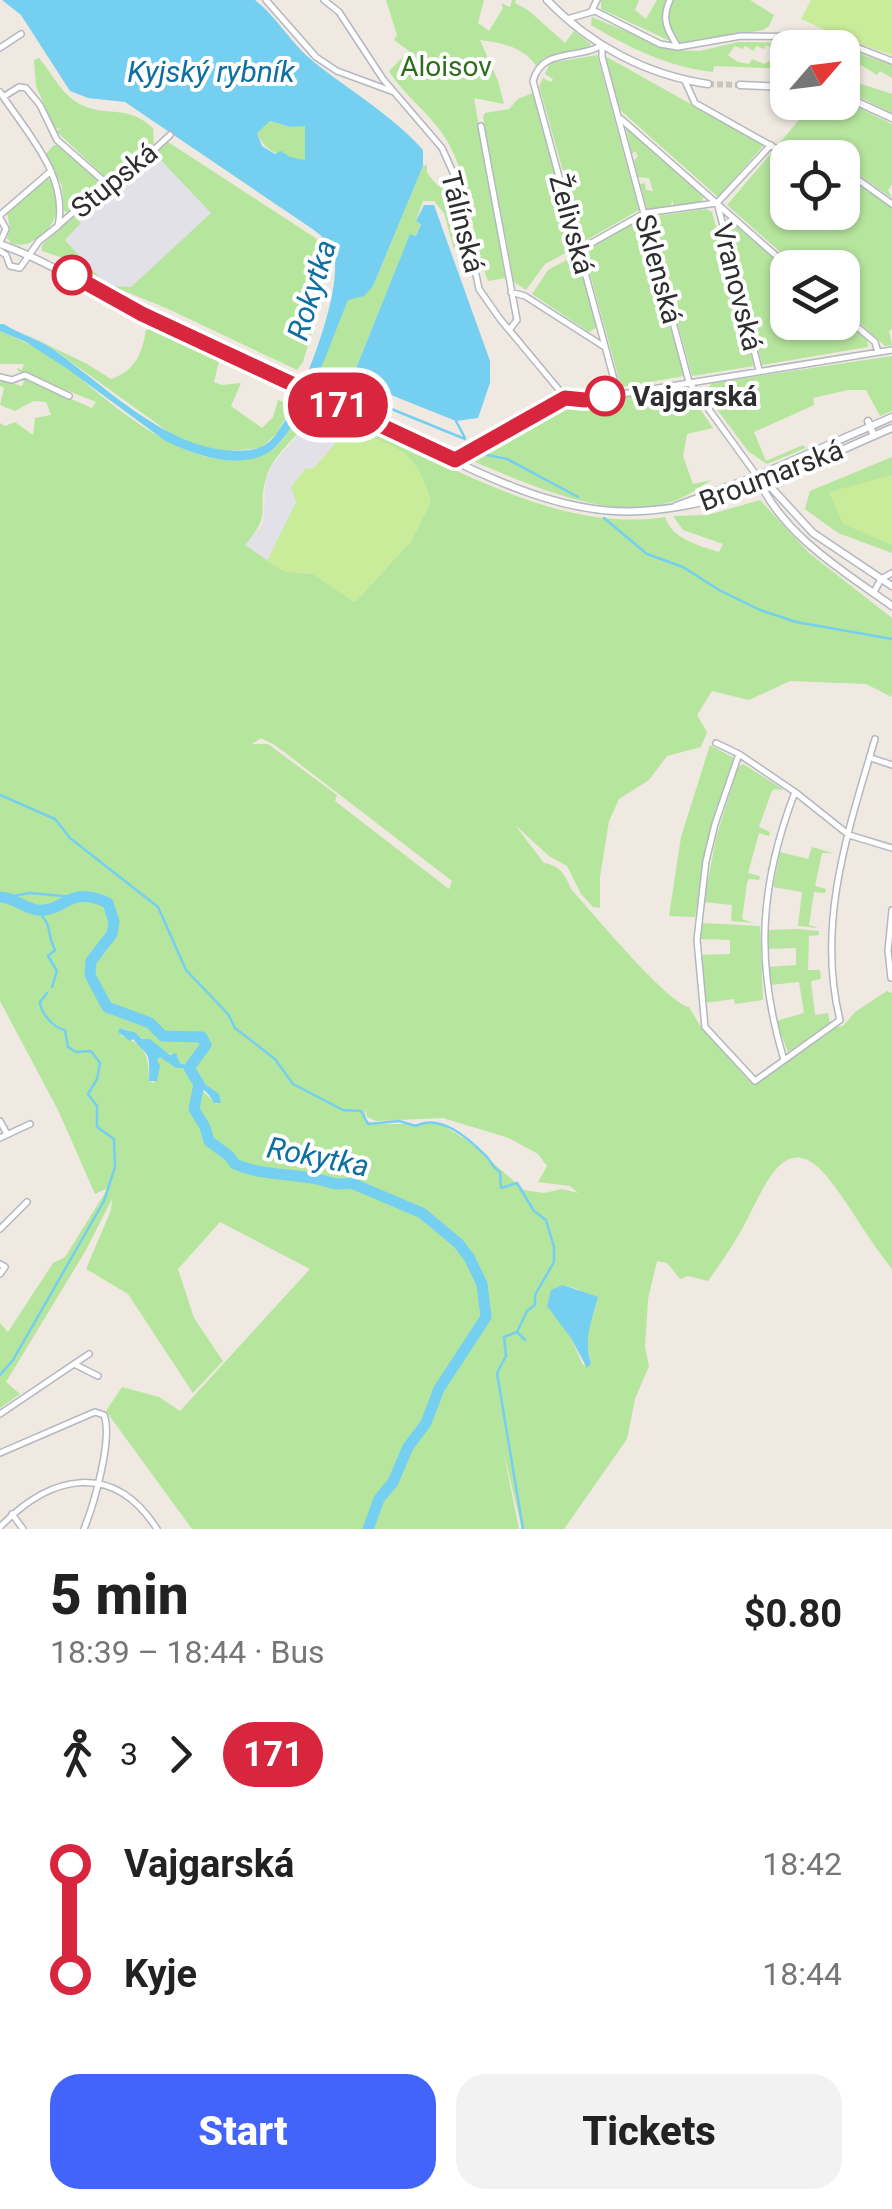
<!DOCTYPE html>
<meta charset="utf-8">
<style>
body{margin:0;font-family:Roboto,sans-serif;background:#f2f2f2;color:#222;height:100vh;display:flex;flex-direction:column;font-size:38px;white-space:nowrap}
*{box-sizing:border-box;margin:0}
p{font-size:32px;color:#767676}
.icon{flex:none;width:55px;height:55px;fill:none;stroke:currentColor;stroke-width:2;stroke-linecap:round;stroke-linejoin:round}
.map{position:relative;height:1529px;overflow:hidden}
.details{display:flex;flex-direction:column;background:#fff;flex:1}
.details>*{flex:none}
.badge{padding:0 20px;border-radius:32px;font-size:35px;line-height:65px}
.needle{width:65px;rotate:62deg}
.fabs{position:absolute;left:770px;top:30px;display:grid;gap:20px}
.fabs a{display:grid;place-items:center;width:90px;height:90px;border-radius:20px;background:#fff;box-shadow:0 2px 8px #0004;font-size:50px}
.map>.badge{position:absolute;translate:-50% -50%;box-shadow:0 0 0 5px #fff}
.legs{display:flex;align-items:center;gap:15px;height:110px;padding:0 50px;font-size:32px}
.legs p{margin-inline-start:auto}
.head{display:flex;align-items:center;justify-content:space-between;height:170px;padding:0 50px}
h1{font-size:55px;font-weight:800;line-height:75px}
.primary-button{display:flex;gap:20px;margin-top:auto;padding:20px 50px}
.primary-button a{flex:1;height:115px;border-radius:30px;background:#4264fb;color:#fff;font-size:40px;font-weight:800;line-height:115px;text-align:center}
.primary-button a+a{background:#f2f2f2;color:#222}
ul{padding:0 50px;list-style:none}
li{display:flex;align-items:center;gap:35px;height:110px;font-size:38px}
li i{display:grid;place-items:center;width:15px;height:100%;margin:0 12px;background:currentColor}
li i::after{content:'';width:25px;height:25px;margin:-12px;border:8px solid;border-radius:50%;background:#fff}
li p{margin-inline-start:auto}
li:first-child i{background:linear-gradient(#0000 50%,currentColor 0)}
li:last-child i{background:linear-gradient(currentColor 50%,#0000 0)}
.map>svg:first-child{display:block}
.industrial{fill:#e3e1e8}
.green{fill:#b6e59e;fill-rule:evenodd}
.pitch{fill:#c9ec9a}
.water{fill:#75cff0;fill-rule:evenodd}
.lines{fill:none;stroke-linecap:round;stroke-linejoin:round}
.stream{stroke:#75cff0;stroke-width:2.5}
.river{stroke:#75cff0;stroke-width:11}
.secondary-tunnel{stroke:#c8c4bd;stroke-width:6;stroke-dasharray:6 3;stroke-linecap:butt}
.street-casing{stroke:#b4b7c1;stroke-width:8}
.secondary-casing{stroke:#b4b7c1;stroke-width:9}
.street{stroke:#fff;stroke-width:5}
.secondary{stroke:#fff;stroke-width:6}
.line-1-casing{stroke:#fff;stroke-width:22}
.line-1{stroke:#d7263d;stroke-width:15}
.stop-1-dot{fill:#fff;stroke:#d7263d;stroke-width:5}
.labels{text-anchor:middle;stroke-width:8;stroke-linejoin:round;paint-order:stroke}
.park-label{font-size:28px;fill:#2c6e1b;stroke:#fff}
.street-label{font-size:28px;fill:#2e2e2e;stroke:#fff}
.stop-label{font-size:28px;font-weight:bold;fill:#2e2e2e;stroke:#fff;text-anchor:start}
.water-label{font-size:30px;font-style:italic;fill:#0d6fa3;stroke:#fff}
</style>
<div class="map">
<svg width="892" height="1529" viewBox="0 0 892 1529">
<rect width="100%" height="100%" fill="#efe9e1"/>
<path class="industrial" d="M154 153 211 213 131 287 112 286 104 283 65 239 63 230 122 184Z
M311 419 344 433 295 493 296 501 291 517 267 561 244 545 263 524 266 478 273 464Z"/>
<path class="green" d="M386 0H484L478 23 489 31 503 8 501 3 510 7 512 0H516L515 3 528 10 565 43 574 31 591 44 588 48 544 58 536 66C525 48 501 42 480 40L498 81 504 104 474 98 505 278 488 281C470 236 472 187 449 144 434 116 405 97 389 71L409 51 394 40 397 35Z
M601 0H639L635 10 646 19 657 0H667L662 16 672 42 601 9Z
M672 0H750L774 15 769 26 763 30 681 44 667 21Z
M592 17 671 50 700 51 738 42 816 43 825 47H786L784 51 777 48 775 50 766 45 764 49 756 46 754 51 745 46 743 49 735 46 728 55 738 62 749 64 752 59 764 64 772 60 787 64V69L714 66 713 72C668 67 630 48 591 25Z
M846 49 892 65V78L880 71 877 75 861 65 859 69 851 64 844 73 858 83 892 94V113L843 89V50Z
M597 55 639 210 583 242 539 86 543 78 551 82 553 79 545 74 550 63Z
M605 56 764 145 718 197 620 110Z
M39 58C53 74 62 97 84 106 110 117 126 104 153 128L154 145 115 178H106L56 131 62 128 55 129 36 86 34 60Z
M533 93 575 248 545 264 526 290 514 282 483 117 485 113 509 109 518 99Z
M843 100 892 124V184L888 190 892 198 843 164 842 158 778 145 813 103 842 102Z
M269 121 290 127 305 125V161C284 155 267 156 257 133Z
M625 125 704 195 702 202 674 206 672 200 671 206 647 209 640 184 645 183 646 190 653 191 649 178 638 177 634 161 638 156 635 151 632 154Z
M168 142 317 239C334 280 314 322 303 362L297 370 166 308 112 286 131 287 211 213 154 153Z
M54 145H61L101 183 68 213 64 211 62 186 45 155Z
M772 152 804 157 788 158V212H842L843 173 892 208V329L889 331 892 345 885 346 843 308V302L849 307 855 301 847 293 843 299 842 268 818 267 816 264 806 267 812 260 805 256 796 266 727 205Z
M427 165V173L438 186 449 184 451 192 456 194 458 203 448 214 457 244 454 249 444 213 434 201H423L416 221 421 223 416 236 410 235 355 371 360 384 336 380 333 389 318 388 313 384 348 299 373 286 423 166Z
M46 179H52C59 201 61 221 40 236 29 244 24 247 11 243L7 238 10 229 7 213Z
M706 209 712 212 754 366 692 376 649 217Z
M74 216 81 223 65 240 110 289 63 258 42 251V245Z
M727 218 787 270V279L781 286 787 292 788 322 827 323 830 326 842 322 843 319 867 340 868 347 762 365 736 270 741 268 739 262 734 263 724 222Z
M640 219 684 376 621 387 584 252Z
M576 255 597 327 589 332 532 294 548 270Z
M150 329 219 361 214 382 222 385 241 383 231 406 262 428 273 417 278 400 292 405 277 434 260 448 228 451 202 448 170 433 53 349 23 333 87 364 111 379C135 371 142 354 146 330Z
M0 331C23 341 48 352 68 368 113 406 207 490 272 450 289 438 295 415 306 399L312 401 307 415 311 419C297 436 272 456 266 478 256 513 274 511 245 545L283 571 313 574 355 602 411 541 431 501 352 432 344 433 355 424C450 464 558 534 665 517 672 539 698 545 719 552L723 544 683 530 673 516 708 515 760 500 809 553 892 618V697L866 684 790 681 749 700 712 691 697 715 707 732 701 747 667 756 649 780 619 799 609 821 600 877V908L593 907 581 894 567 866 549 856 515 825 544 863C560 866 565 874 571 889 591 911 667 1003 689 1007L701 1027 751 1083 760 1082 835 1027 843 1026 855 1012 887 991 892 993V1269C871 1243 855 1214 835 1187 786 1117 765 1188 742 1229 732 1247 720 1264 708 1281L688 1276 680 1279 667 1263 657 1261 648 1299 645 1347 649 1366 635 1399 627 1439 564 1529H522L503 1450 519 1529H192L106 1411 122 1387 159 1397 180 1411 310 1269 220 1222 178 1269 194 1318 223 1361 193 1393 128 1294 86 1269 111 1210 112 1199 86 1250 6 1382 20 1394 0 1408V1323L8 1332 53 1263 65 1257 108 1188 95 1194 58 1110 0 1001V423L5 426 15 422 33 435 35 418 51 415 46 402 33 401 15 411 0 405 4 388 0 386V380L22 386 24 381 18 379 20 377 92 408 96 402 18 371 17 368 22 370 24 364H0ZM261 738 275 745 452 881 449 889 335 801 337 795 268 744H252ZM120 1028C140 1031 157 1055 177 1055L180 1063 191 1067C195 1083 213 1086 219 1100L216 1104 185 1073V1068L160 1057 157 1058 154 1083 149 1081C149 1055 145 1044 121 1036ZM366 1107 367 1117 376 1121 443 1118 509 1138 538 1154 547 1166 538 1182 570 1186 578 1193 562 1189 544 1193 524 1190 468 1141 441 1124H372L365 1119ZM563 1285 577 1289 597 1303 586 1337 591 1363 583 1365 571 1338Z
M892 356V411L880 416 866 390H848L813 398 814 405 754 432 766 461 803 445 806 448 767 464 748 451 704 392 712 383Z
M682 388 690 394 713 428 687 434 683 456 693 484 712 480C699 487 685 498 671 502 609 522 531 485 475 462L478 450 563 405Z
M892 457V553L838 533 805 509 810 491Z
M710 745 734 758 711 824 695 917 669 916 681 837Z
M743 764 784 790 774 789 771 793 759 827 770 832 769 836 759 833 748 873 760 876 759 880 749 879 747 883 742 919 753 923 731 921 732 905 704 902 716 838 738 767Z
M812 847 833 853H822L815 886 826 889 825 893 814 892 809 925 819 928 798 926 802 892 773 887 780 852 808 859Z
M702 923 760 926 763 1000 735 1004 734 999 705 1003 701 955 730 954V940L701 939Z
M797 929 819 931V935L809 936 808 970H820L821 979 811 981 815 1015 828 1013 830 1023 788 1052 776 1021 804 1013 799 982 770 985 768 967 796 965V948L768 949V930Z"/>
<path class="pitch" d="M811 0H892V55L845 39 801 19Z
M352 431C399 446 416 450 431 501L411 541 355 602 313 574 283 571 267 561 296 502 291 487 305 469 314 468 344 433Z
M892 475V545L843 524 829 492Z"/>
<path class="water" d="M2 0H255C278 18 291 44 314 62 350 91 392 115 423 150V166L373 286 364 296 348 300C333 336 301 432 269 452 239 471 193 455 164 440L69 370 26 342 0 331V324H4C19 334 36 338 51 348 108 387 175 459 249 450 260 449 268 444 275 436 298 408 348 283 332 250 328 240 319 234 311 228L125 102 88 98 70 91 21 15ZM270 121 290 127 305 126V160L290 157 281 151 275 154 262 146 257 133Z
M424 205H434L490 361V383L478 418 456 421 356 381 355 371 410 234 416 236 421 224 416 221Z
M120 1028 136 1033 142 1039H150L170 1055 176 1053 180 1063 191 1067 195 1077 219 1094 221 1103H214C207 1087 191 1085 185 1068H176L160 1057 157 1060 160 1066 157 1081H149C150 1050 149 1058 133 1039L130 1041 118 1032Z
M563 1285 598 1297C592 1322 583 1337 591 1363L587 1368 571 1338 547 1306 551 1290Z"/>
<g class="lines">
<path class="stream" d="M315 375 345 390 465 439
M456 421 465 438
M477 453 507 459 578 497
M604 518 647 554 683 567 719 590 760 610 796 622 892 639
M0 795 55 819 70 838 158 907 186 970 228 1014 235 1028 275 1059 293 1084 343 1110 361 1111 368 1124 399 1121 416 1126C440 1113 468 1138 485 1155 492 1161 491 1167 500 1172L501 1188 517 1183 534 1211 546 1220 554 1247V1262L535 1295V1305L527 1311 517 1332
M8 897 30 893 74 897
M37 910C55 929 45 931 55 950L48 956 57 971 52 987
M0 1375 13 1360 104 1201 115 1167 114 1139 97 1127V1106L88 1094 97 1079 100 1063 91 1051 76 1052 68 1047 65 1030C54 1028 41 1014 40 1002L47 993
M523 1529 497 1373 506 1356 504 1337 517 1332 525 1340"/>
<path class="river" d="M0 897C14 897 23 908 37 910 65 913 68 884 108 903L114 922 112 934 91 961 90 975 107 1007 150 1023 163 1036 202 1037 206 1045 189 1068 199 1084 194 1109 205 1127 209 1141 229 1156 235 1164C266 1178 300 1172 332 1183 341 1186 347 1181 356 1185L422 1213 458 1243 469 1257 482 1284 486 1317 439 1389 426 1423 408 1447 393 1482 379 1499 368 1529"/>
<path class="secondary-tunnel" d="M708 84 740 85"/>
<defs>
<path id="street" d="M266 0 316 57 337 71 394 92
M324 0 339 12 383 79 442 148 456 179 479 289 500 319 565 397
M670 0C661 19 667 30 678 47
M591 12 597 0
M567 19 595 11 660 44 678 47 741 36 830 37 892 61
M0 48 21 34
M830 48V37
M685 81 695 103 775 148 820 158
M0 92C26 132 69 176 58 226L39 241 20 268 10 266 6 255 0 251
M3 97 19 87 26 88 40 105 57 140 106 183
M621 119 790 268
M481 126 517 320 510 329
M842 168 892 204
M718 206 759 370
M0 215 51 171
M0 218 6 229 0 242
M60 224 106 183H118L170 135
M579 250 645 213 717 203 771 145
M511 292 525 296 603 346
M842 314 875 342 878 352
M0 377 12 380 25 375 69 396
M618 394 533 81C542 47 579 60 602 45V57L689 382 757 476
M455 459 565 397 585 400 892 350
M874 592 881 579 892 573
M716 743 739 754 795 792 849 835 892 848
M739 754 715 824 706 861 697 940 705 1027 755 1081 840 1020C816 924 848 831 875 739
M871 758 892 765
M891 978 888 951 892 910
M784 1060C755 964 759 886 795 792
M0 1121 7 1134
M0 1138 30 1124
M0 1229 27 1202
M0 1264 5 1267 0 1274
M74 1364 89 1354
M0 1414 74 1364 98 1376
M0 1453 95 1412 104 1415C113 1439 94 1504 84 1529
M12 1514 23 1529
M0 1527C50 1475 113 1460 157 1529"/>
<path id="secondary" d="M547 0C590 45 647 75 708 84
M740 85 788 87
M842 95 892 118
M0 244C51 262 94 292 143 315 223 353 304 388 384 426 462 464 552 517 641 511 733 506 809 463 892 428
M868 421 874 436
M757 476C781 534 843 571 892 606
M766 482 813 533 892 586
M676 506 757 476 892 417"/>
</defs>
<use href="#street" class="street-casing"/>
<use href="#secondary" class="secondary-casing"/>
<use href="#street" class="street"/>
<use href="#secondary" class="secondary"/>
</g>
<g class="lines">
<defs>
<path id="line-1" d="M72 275 142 314 455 460 565 398 585 400 605 396"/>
</defs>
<use href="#line-1" class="line-1-casing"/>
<use href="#line-1" class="line-1"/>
</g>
<g class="stop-1-dot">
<circle cx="72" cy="275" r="18"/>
<circle cx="605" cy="396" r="18"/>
</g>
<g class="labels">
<g class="park-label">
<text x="446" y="76">Aloisov</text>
</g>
<g class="street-label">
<text transform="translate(114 180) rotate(-39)" y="10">Stupská</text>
<text transform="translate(463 222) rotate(76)" y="10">Tálínská</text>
<text transform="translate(572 224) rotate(75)" y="10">Želivská</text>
<text transform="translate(659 269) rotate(75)" y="10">Sklenská</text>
<text transform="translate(738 287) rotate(76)" y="10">Vranovská</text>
<text transform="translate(771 475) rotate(-21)" y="10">Broumarská</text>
</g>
<g class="stop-label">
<text x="632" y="406">Vajgarská</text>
</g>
<g class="water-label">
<text x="211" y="82">Kyjský rybník</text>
<text transform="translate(312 290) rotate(-73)" y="10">Rokytka</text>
<text transform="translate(318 1157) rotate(11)" y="10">Rokytka</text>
</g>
</g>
</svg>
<div class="fabs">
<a><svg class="needle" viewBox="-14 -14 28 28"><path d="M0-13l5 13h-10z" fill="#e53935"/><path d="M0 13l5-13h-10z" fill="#767676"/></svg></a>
<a><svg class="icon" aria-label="locate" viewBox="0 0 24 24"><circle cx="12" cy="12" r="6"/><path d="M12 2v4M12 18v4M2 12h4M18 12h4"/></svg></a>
<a><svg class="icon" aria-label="layers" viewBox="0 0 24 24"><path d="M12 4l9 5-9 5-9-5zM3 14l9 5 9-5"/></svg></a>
</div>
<b class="badge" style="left:338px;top:405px;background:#d7263d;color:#fff">171</b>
</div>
<section class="details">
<div class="head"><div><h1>5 min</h1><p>18:39 – 18:44 · Bus</p></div><b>$0.80</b></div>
<div class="legs"><svg class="icon" aria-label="walk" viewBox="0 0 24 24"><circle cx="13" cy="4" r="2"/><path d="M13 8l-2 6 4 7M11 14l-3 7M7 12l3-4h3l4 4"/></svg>3<svg class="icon" aria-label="forward" viewBox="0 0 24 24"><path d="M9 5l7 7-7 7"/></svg><b class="badge" style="background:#d7263d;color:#fff">171</b></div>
<ul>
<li><i style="color:#d7263d"></i><b>Vajgarská</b><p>18:42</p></li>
<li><i style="color:#d7263d"></i><b>Kyje</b><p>18:44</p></li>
</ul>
<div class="primary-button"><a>Start</a><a>Tickets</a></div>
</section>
